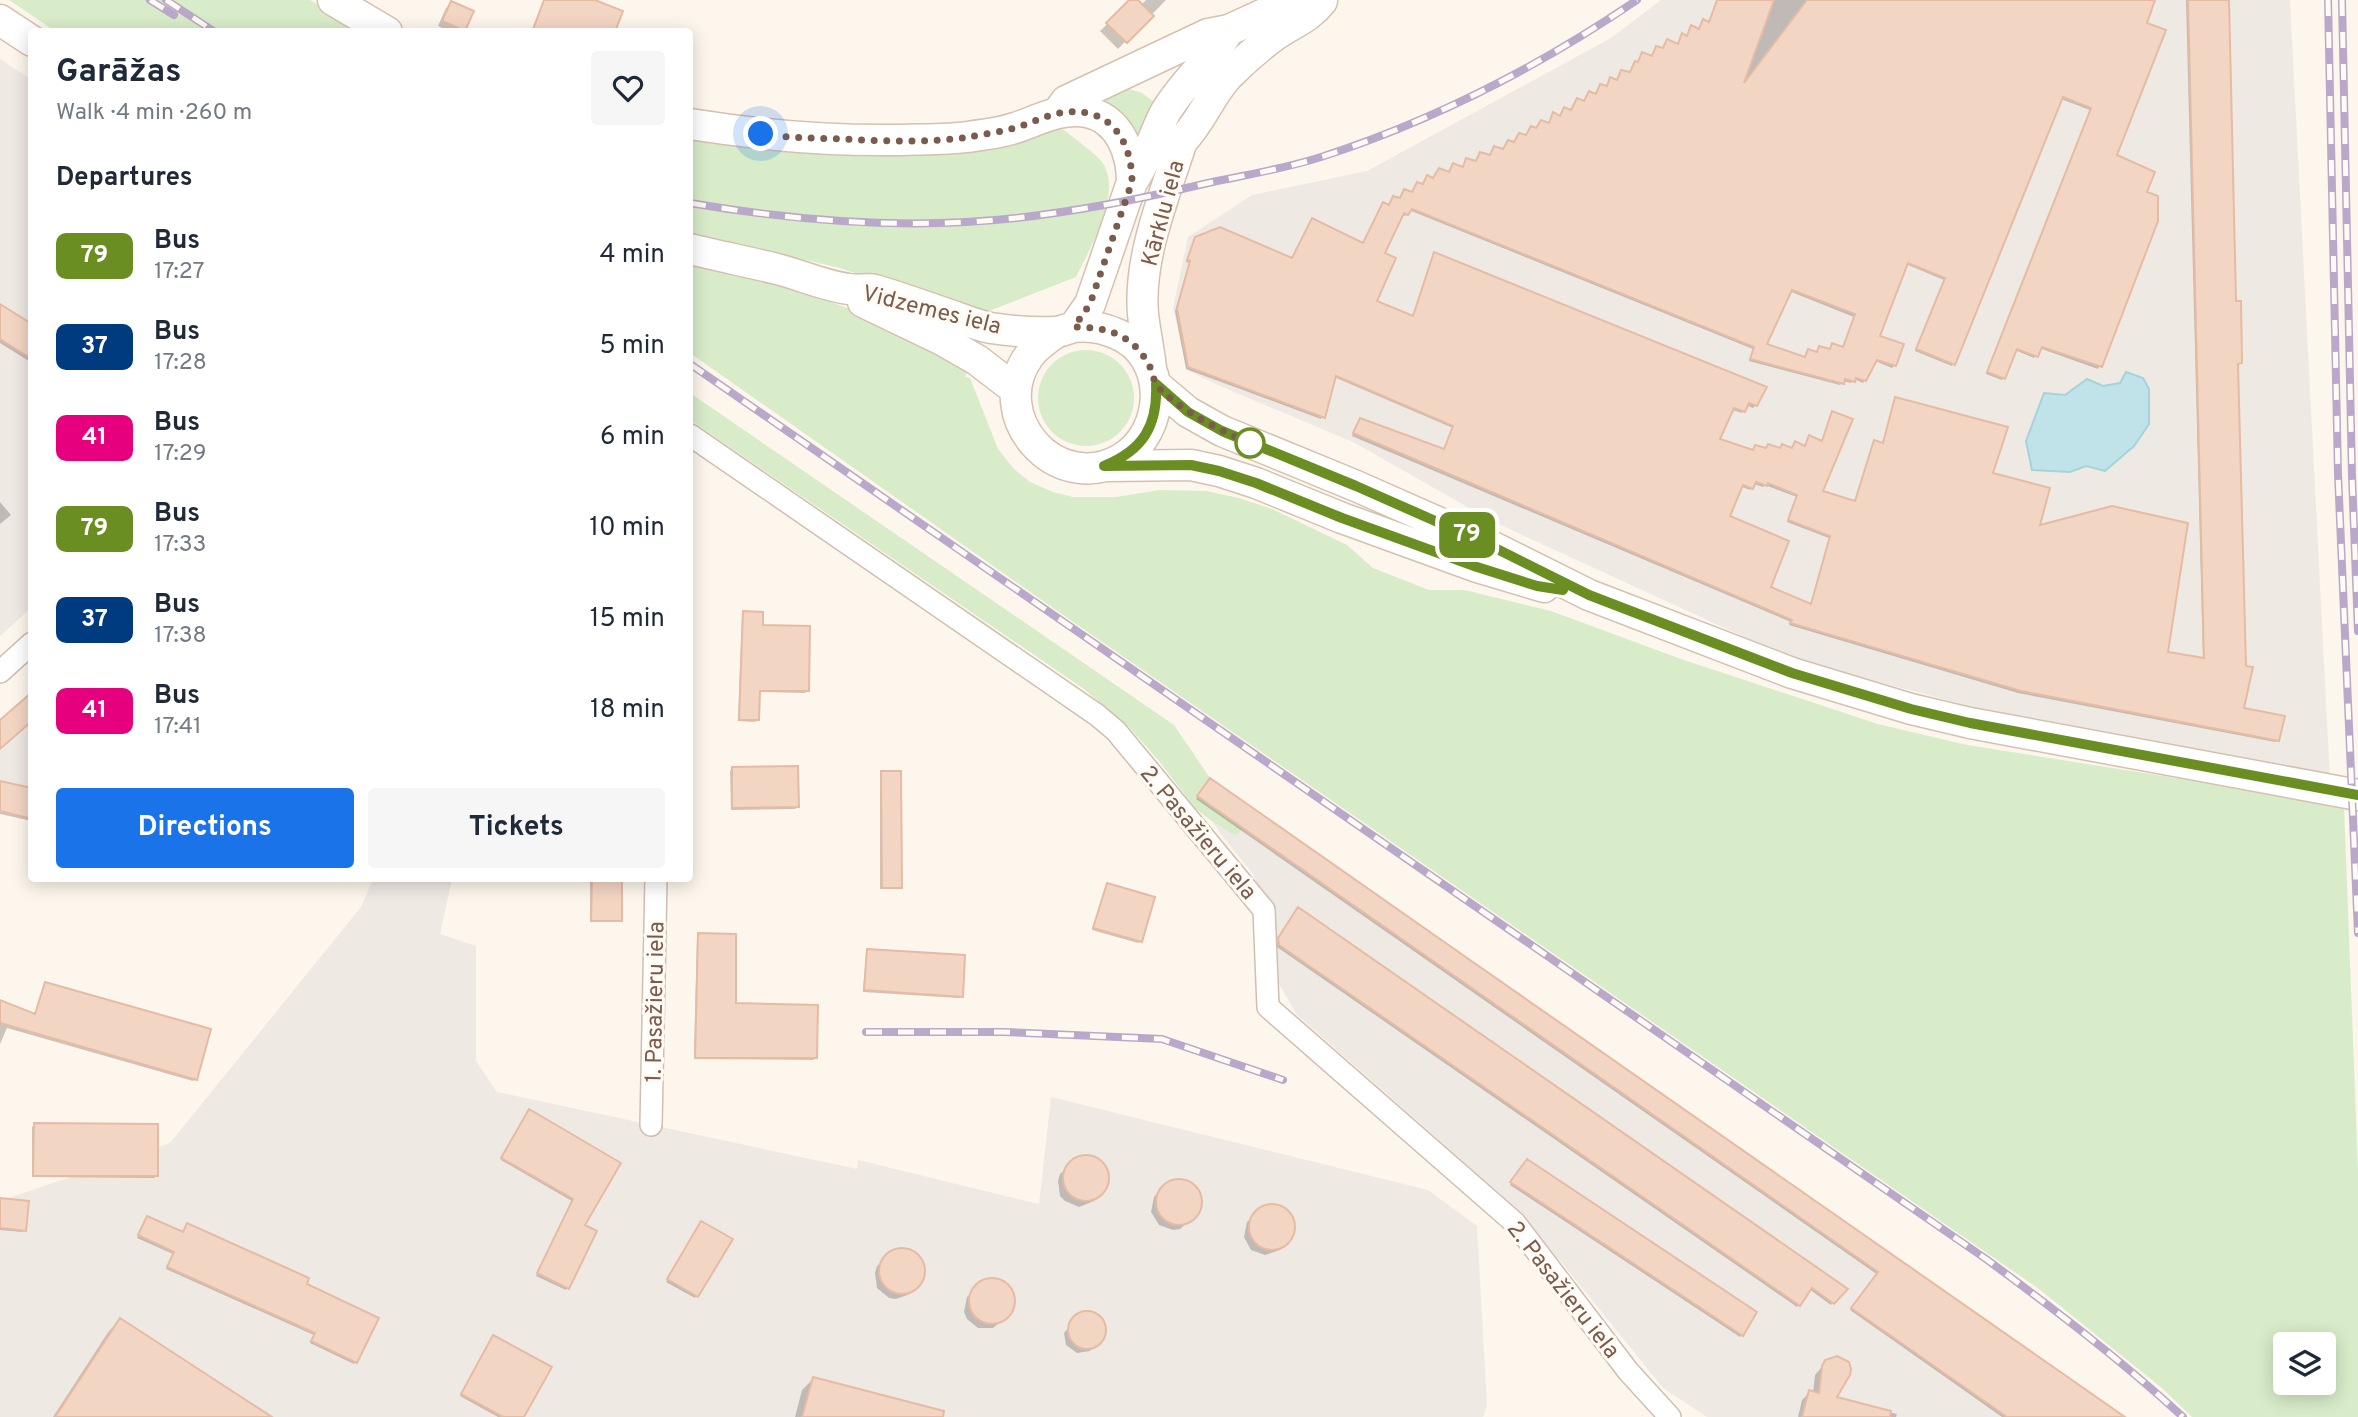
<!DOCTYPE html>
<meta charset="utf-8">
<style>
body{margin:0;font-family:Overpass,sans-serif;background:#f6f6f7;color:#1f2937;height:100vh;display:flex;flex-direction:column;font-size:26px;white-space:nowrap}
*{box-sizing:border-box;margin:0}
p{font-size:23px;color:#747a83}
.icon{flex:none;width:38px;height:38px;fill:none;stroke:currentColor;stroke-width:2;stroke-linecap:round;stroke-linejoin:round}
.map{position:relative;flex:1;overflow:hidden}
.details{position:absolute;left:28px;top:28px;width:665px;height:854px;display:flex;flex-direction:column;background:#fff;border-radius:7px;box-shadow:0 4px 18px #0003}
.details>*{flex:none}
.badge{padding:0 14px;border-radius:10px;font-size:24px;line-height:46px}
.tools{position:absolute;left:2273px;top:1332px;display:grid;gap:14px}
.tools a{display:grid;place-items:center;width:63px;height:63px;border-radius:7px;background:#fff;box-shadow:0 4px 18px #0003;font-size:35px}
.you{position:absolute;width:35px;height:35px;margin:-18px;border:5px solid #fff;border-radius:50%;background:#1a73e8;box-shadow:0 0 0 10px #1a73e833}
.map>.badge{position:absolute;translate:-50% -50%;box-shadow:0 0 0 4px #fff}
h2{padding:0 28px;font-size:26px;line-height:63px}
.round{display:grid;place-items:center;flex:none;width:74px;height:74px;border-radius:7px;background:#f6f6f7}
.overview{display:flex;align-items:center;justify-content:space-between;height:119px;padding:0 28px}
h1{font-size:33px;font-weight:700;line-height:52px}
.action{display:flex;gap:14px;margin-top:auto;padding:14px 28px}
.action a{flex:1;height:80px;border-radius:7px;background:#1a73e8;color:#fff;font-size:28px;font-weight:700;line-height:80px;text-align:center}
.action a+a{background:#f6f6f7;color:#1f2937}
ul{padding:0;list-style:none}
li{display:flex;align-items:center;gap:21px;height:91px;padding:0 28px}
li div{flex:1}
li b{display:block;font-size:26px}
li em{font-style:normal}
li .badge{min-width:77px;font-weight:700;text-align:center}
.map>svg:first-child{display:block}
.industrial{fill:#efe9e4}
.green{fill:#d8ecc9;fill-rule:evenodd}
.water{fill:#bfe3e8;stroke:#a5d3da;stroke-width:2}
.shadow{fill:#0003;fill-rule:evenodd}
.building{fill:#f3d5c3;stroke:#e6bba3;stroke-width:2;fill-rule:evenodd}
.lines{fill:none;stroke-linecap:round;stroke-linejoin:round}
.street-casing{stroke:#d1beb0;stroke-width:24}
.secondary-casing{stroke:#d6c0b0;stroke-width:33}
.street{stroke:#fff;stroke-width:21}
.secondary{stroke:#fff;stroke-width:30}
.rail-casing{stroke:#b9a8c9;stroke-width:8}
.rail{stroke:#fffaf3;stroke-width:5;stroke-dasharray:16;stroke-linecap:butt}
.line-casing{stroke:#fff;stroke-width:16}
.line{stroke:#6b8e23;stroke-width:10}
.walk{stroke:#7a5c4d;stroke-width:7;stroke-dasharray:0 12.6}
.stop-dot{fill:#fff;stroke:#6b8e23;stroke-width:3.5}
.labels{text-anchor:middle;stroke-width:6;stroke-linejoin:round;paint-order:stroke}
.street-label{font-size:23px;fill:#7a5c4d;stroke:#fffaf3}
</style>
<div class="map">
<svg width="2358" height="1417" viewBox="0 0 2358 1417">
<rect width="100%" height="100%" fill="#fdf6ec"/>
<path class="industrial" d="M1661 0H2290L2330 780 2047 727 1790 658 1492 521 1355 443 1220 386 1187 370 1173 308 1188 237 1252 195 1367 171 1611 38Z
M0 59 32 80 31 608 0 636Z
M31 695V804L0 796V725Z
M1210 778 2125 1417H1707L1663 1388 1562 1263 1432 1134 1297 1015 1275 977 1273 921 1253 874 1220 833 1197 796Z
M373 879H452L440 934 476 946V1061L497 1092 857 1169 858 1160 1039 1204 1051 1097 1428 1190 1477 1226 1487 1405 1483 1417H0V1201L170 1143 361 907Z"/>
<path class="green" d="M9 0H310L362 31H55Z
M1123 87 1142 93 1159 106 1142 147 1088 100Z
M1059 126C1068 134 1100 156 1104 165 1121 196 1090 248 1076 277L989 311 988 319 840 268 690 233V137Z
M690 264C737 275 785 286 831 302 879 319 925 342 970 365L965 377 970 378 998 449 1014 469 1030 482 1053 492 1073 497H1116L1160 490 1206 491 1239 498 1272 509 1347 545 1373 568 1429 590H1464L1551 611 1681 659 1878 724 1967 745 2296 797 2344 806 2358 1171V1417H2192L2162 1388 2039 1289 1053 608 690 353ZM2286 1344H2324V1382H2286Z
M1038 398a48 48 0 1 1 96 0a48 48 0 1 1-96 0Z
M690 393 1174 725 1210 778 1197 796 1244 829 1235 835 1210 820 1195 808 1159 761 1130 728 1084 689 690 420Z"/>
<path class="water" d="M2126 372 2143 378 2149 389V424L2134 446 2105 471 2086 466 2070 472 2032 470 2026 441 2044 393 2065 395 2087 379 2103 386 2120 383Z"/>
<path class="shadow" d="M1146 0H1166L1118 49 1100 31 1130 2 1137 9Z
M1737 0H2153L2144 24 2115 156 2145 193 2157 221 2098 369 2039 348 2034 358 2015 350 2002 380 1986 374 2090 110 2061 99 1952 366 1915 351 1944 280 1906 264 1878 337 1902 345 1894 366 1892 368 1875 361 1863 383 1854 379 1851 383 1843 381 1840 385 1749 361 1753 349 1409 210 1405 216 1402 215 1383 253 1375 302 1412 318 1433 257 1756 405 1753 408 1746 405 1742 413 1732 410 1718 440 1752 452 1756 447 1766 450H1791L1795 443 1805 447 1821 443 1831 415 1821 492 1855 502 1872 445 1875 442 1882 444 1896 399 1991 474 2038 527 2166 653 2203 660 2186 0H2226L2234 303 2240 362 2238 365 2242 710 2277 740 2275 742 2018 693 1789 625 1791 622 1352 436 1358 423 1444 451 1453 428 1334 377 1321 419 1186 369 1175 311 1189 263 1186 262 1196 239 1292 260 1363 244 1383 204 1388 207 1399 200 1403 193H1411L1417 184 1422 186 1462 168 1467 160 1475 163 1489 157 1514 144 1519 135 1525 137 1548 124 1552 117H1559L1595 95 1606 88 1610 79 1616 82 1622 72 1629 74 1662 50 1667 41 1678 45 1682 36 1687 37 1699 30ZM1789 291 1854 317 1842 349 1832 345 1829 351 1819 348 1816 353 1808 351 1804 358 1765 345ZM1754 484 1763 487 1765 485 1797 497 1787 522 1829 538 1810 606 1769 588 1727 517 1740 486 1750 490Z
M451 3 464 30 462 32H450L438 26 446 8Z
M0 306 32 326V363L0 343Z
M0 502 11 515 0 524Z
M744 613 761 627 807 691 805 693 758 692 757 719 755 722 738 721 742 615Z
M732 769 797 807 795 809 731 810 730 771Z
M32 772V821L0 814V783L27 789Z
M882 773 900 887 898 889H880V775Z
M1208 782 2122 1417H2002L1850 1310 1878 1275 1196 799Z
M590 878H621L620 920 618 922H590Z
M1107 885 1140 941 1138 943 1092 930Z
M1297 912 1845 1290 1831 1305 1809 1289 1797 1307 1277 947V942Z
M699 934 735 1005 816 1058 813 1060 694 1059 697 937Z
M868 950 961 996 959 998 863 992 866 953Z
M45 984 195 1079 193 1081 7 1028 0 1044V1002L35 1015Z
M527 1114 619 1163 582 1226 566 1290 536 1276 572 1201 501 1160Z
M35 1125 156 1176 154 1178 32 1177V1127Z
M1078 1158H1093L1104 1167 1107 1182 1094 1201 1079 1207 1065 1201 1060 1196 1058 1181 1060 1174Z
M1525 1163 1742 1335 1740 1337 1510 1185Z
M1179 1180 1193 1186 1200 1198 1198 1213 1180 1229 1173 1230 1159 1225 1151 1212 1154 1197 1159 1191 1164 1186Z
M0 1200 24 1230 22 1232 0 1230Z
M1264 1206H1279L1290 1216 1293 1223 1290 1238 1286 1244 1280 1250 1265 1255 1251 1250 1244 1237 1247 1222Z
M147 1218 182 1234 187 1225 356 1362 354 1364 310 1343 314 1335 166 1269 173 1254 137 1238Z
M700 1225 730 1240 695 1298 666 1282Z
M895 1250H910L921 1260 924 1274 910 1294 896 1299 889 1298 877 1288 875 1273 877 1266Z
M985 1281H999L1011 1290 1013 1297 1011 1312 993 1328H978L967 1319 964 1312 967 1297Z
M1091 1314 1102 1321 1104 1334 1090 1351 1077 1353 1066 1345 1064 1333 1078 1316Z
M120 1320 269 1417H53L109 1331Z
M492 1339 522 1417H498L460 1396Z
M1826 1362 1834 1399 1897 1414 1896 1417H1798L1802 1400 1810 1392 1813 1393 1815 1375Z
M813 1379 916 1417H795L802 1390Z"/>
<path class="building" d="M544 0H595L623 11 615 32H532Z
M1129 0H1138L1154 16 1127 43 1106 23Z
M1717 0H1774L1744 83 1807 0H2155L2147 23 2166 30 2117 155 2155 172 2147 192 2158 196V221L2102 367 2042 347 2038 357 2017 349 2005 379 1987 372 2091 108 2063 97 1955 365 1916 349 1945 278 1908 263 1880 336 1904 344 1896 366 1877 360 1866 381 1856 378 1855 382 1845 379 1844 384 1750 359 1754 347 1412 209 1408 215 1404 213 1385 253 1396 258 1377 301 1413 316 1434 252 1767 387 1757 406 1749 403 1745 412 1734 408 1720 439 1753 450 1755 445 1766 448 1768 444 1780 448 1782 444 1792 448 1795 441 1805 446 1809 435 1822 441 1832 411 1853 419 1823 491 1855 501 1874 440 1883 443 1895 397 2008 427 1993 473 2050 488 2040 525 2112 506 2188 523 2168 652 2204 658 2188 0H2229L2236 301H2241L2242 363 2238 364 2246 666 2253 667 2244 708 2285 716 2279 741 2021 691 1790 623 1792 620 1353 433 1360 418 1444 449 1453 426 1336 376 1325 418 1188 367 1177 308 1190 261 1187 260 1195 237 1220 227 1292 258 1312 218 1363 243 1383 202 1389 205 1393 196 1400 198 1404 189 1412 192 1417 182 1423 184 1427 175 1433 178 1439 168 1449 172 1453 163 1463 167 1466 158 1476 161 1480 152 1490 155 1494 146 1503 149 1508 140 1514 142 1519 133 1526 135 1531 126 1536 128 1541 120 1549 123 1553 112 1560 116 1564 107 1571 110 1577 98 1584 101 1589 91 1596 94 1600 84 1607 86 1610 77 1617 80 1621 70 1630 72 1635 61 1638 62 1642 52 1652 56 1656 46 1663 48 1667 39 1678 44 1682 33 1687 36 1691 25 1699 29 1703 19 1709 22ZM1792 290 1855 314 1843 347 1832 343 1830 349 1819 346 1817 352 1808 349 1805 357 1767 344ZM1756 482 1767 486 1768 483 1797 495 1788 520 1830 536 1811 604 1771 587 1789 541 1730 516 1743 485 1753 489Z
M451 1 474 11 465 31 442 21Z
M0 304 32 324V359L0 339Z
M743 611 763 612V625L810 626 809 691H760L759 720H739Z
M32 692V721L0 749V720Z
M798 766 799 807 732 808V767Z
M881 771H901L902 888H882Z
M1210 778 1470 960 2125 1417H2007L1851 1308 1878 1272 1197 796Z
M0 781 32 788V819L0 811Z
M592 878H622V921H591Z
M1107 883 1155 897 1142 942 1093 928Z
M1298 907 1848 1289 1834 1304 1812 1288 1800 1306 1279 945 1278 938Z
M698 933 736 934V1003L818 1005 817 1058H695Z
M867 949 965 955 963 997 864 990Z
M45 982 211 1029 197 1080 0 1023V1000L35 1014Z
M529 1109 621 1163 585 1225 597 1231 569 1289 537 1273 573 1199 501 1158Z
M34 1123 158 1124V1176H33Z
M1063 1178a23 23 0 1 1 46 0a23 23 0 1 1-46 0Z
M1527 1159 1757 1312 1743 1336 1510 1182Z
M1156 1202a23 23 0 1 1 46 0a23 23 0 1 1-46 0Z
M0 1198 29 1201 26 1231 0 1228Z
M1249 1227a23 23 0 1 1 46 0a23 23 0 1 1-46 0Z
M147 1216 183 1232 187 1223 309 1278 307 1284 379 1318 357 1363 311 1341 315 1333 167 1267 174 1252 138 1235Z
M701 1221 733 1239 698 1297 667 1279Z
M879 1271a23 23 0 1 1 46 0a23 23 0 1 1-46 0Z
M969 1301a23 23 0 1 1 46 0a23 23 0 1 1-46 0Z
M1068 1330a19 19 0 1 1 38 0a19 19 0 1 1-38 0Z
M120 1318 272 1417H55Z
M493 1335 552 1367 524 1417H503L461 1394Z
M1837 1356 1849 1362 1851 1369 1850 1375 1837 1397 1891 1411 1890 1417H1802L1809 1390 1819 1393 1822 1366 1825 1360Z
M813 1377 944 1411 943 1417H802Z"/>
<g class="lines">
<defs>
<path id="street" d="M690 435 1097 715 1116 731 1264 910 1268 1007 1515 1223 1628 1371 1670 1417
M0 672 32 643
M651 1125 656 878"/>
<path id="secondary" d="M333 0 387 32
M0 20 32 41
M1058 112 1066 101 1208 34 1229 30 1266 13 1305 0
M690 124C759 135 828 141 898 140 921 139 944 140 967 137 983 135 1000 133 1015 128 1039 120 1061 107 1087 112 1120 119 1132 153 1132 182L1090 304 1074 327
M1132 182C1147 161 1153 136 1165 113 1183 82 1211 60 1229 30
M690 249C719 256 748 262 777 269 801 275 825 286 849 289 858 291 867 288 875 290 902 298 929 308 956 317 967 321 980 326 991 328 1011 331 1035 333 1055 332 1062 332 1068 328 1075 327 1090 325 1104 328 1117 334 1169 356 1167 432 1121 459 1056 496 986 416 1029 356 1036 346 1047 339 1057 332
M863 302 942 340 977 360 1016 390
M1151 368C1149 350 1145 332 1143 314 1138 258 1165 194 1182 141 1201 122 1210 95 1229 75 1243 61 1259 47 1274 36 1292 23 1308 19 1322 1
M1156 385 1188 412 1222 431 1356 486 1485 543 1589 595 1792 673 1911 709 1970 723 2358 795
M1107 466 1191 465 1219 471 1256 483 1342 518 1477 567 1544 587"/>
</defs>
<use href="#street" class="street-casing"/>
<use href="#secondary" class="secondary-casing"/>
<use href="#street" class="street"/>
<use href="#secondary" class="secondary"/>
<defs>
<path id="rail" d="M150 0 174 15
M166 0 215 32
M2328 0 2338 474 2358 933
M2342 0 2352 476 2358 631
M690 203C796 221 907 230 1016 218 1080 211 1145 198 1208 183 1245 175 1284 169 1321 157 1433 121 1540 66 1637 0
M690 364 1986 1259C2054 1309 2121 1360 2183 1417
M866 1032H1004L1162 1039 1283 1080"/>
</defs>
<use href="#rail" class="rail-casing"/>
<use href="#rail" class="rail"/>
</g>
<g class="lines">
<defs>
<path id="line" d="M1563 590 1537 586 1477 567 1342 518 1256 483 1219 471 1191 465 1104 466C1143 450 1158 426 1156 384L1188 412 1222 431 1356 486 1485 543 1589 595 1792 673 1911 709 1970 723 2358 795"/>
</defs>
<use href="#line" class="line-casing"/>
<use href="#line" class="line"/>
<path class="walk" d="M761 134C788 138 814 138 841 139 883 141 927 143 969 137 982 135 997 132 1011 129 1037 122 1059 107 1087 113 1120 120 1132 152 1132 182L1090 304 1074 327C1108 327 1134 335 1150 367 1154 374 1153 382 1158 387 1184 413 1217 429 1250 443"/>
</g>
<circle class="stop-dot" cx="1250" cy="443" r="14"/>
<g class="labels">
<g class="street-label">
<text transform="translate(1162 213) rotate(-75)" y="8">Kārklu iela</text>
<text transform="translate(932 309) rotate(14)" y="8">Vidzemes iela</text>
<text transform="translate(1199 832) rotate(50)" y="8">2. Pasažieru iela</text>
<text transform="translate(654 1002) rotate(-89)" y="8">1. Pasažieru iela</text>
<text transform="translate(1564 1289) rotate(52)" y="8">2. Pasažieru iela</text>
</g>
</g>
</svg>
<div class="tools">
<a><svg class="icon" aria-label="layers" viewBox="0 0 24 24"><path d="M12 4l9 5-9 5-9-5zM3 14l9 5 9-5"/></svg></a>
</div>
<div class="you" style="left:761px;top:134px"></div>
<b class="badge" style="left:1467px;top:535px;background:#6b8e23;color:#fff">79</b>
<section class="details">
<div class="overview"><div><h1>Garāžas</h1><p>Walk · 4 min · 260 m</p></div><a class="round"><svg class="icon" aria-label="heart" viewBox="0 0 24 24"><path d="M12 20l-8-8c-3-5 5-10 8-4 3-6 11-1 8 4z"/></svg></a></div>
<h2>Departures</h2>
<ul>
<li><span class="badge" style="background:#6b8e23;color:#fff">79</span><div><b>Bus</b><p>17:27</p></div><em>4 min</em></li>
<li><span class="badge" style="background:#003b80;color:#fff">37</span><div><b>Bus</b><p>17:28</p></div><em>5 min</em></li>
<li><span class="badge" style="background:#e6007e;color:#fff">41</span><div><b>Bus</b><p>17:29</p></div><em>6 min</em></li>
<li><span class="badge" style="background:#6b8e23;color:#fff">79</span><div><b>Bus</b><p>17:33</p></div><em>10 min</em></li>
<li><span class="badge" style="background:#003b80;color:#fff">37</span><div><b>Bus</b><p>17:38</p></div><em>15 min</em></li>
<li><span class="badge" style="background:#e6007e;color:#fff">41</span><div><b>Bus</b><p>17:41</p></div><em>18 min</em></li>
</ul>
<div class="action"><a>Directions</a><a>Tickets</a></div>
</section>
</div>
